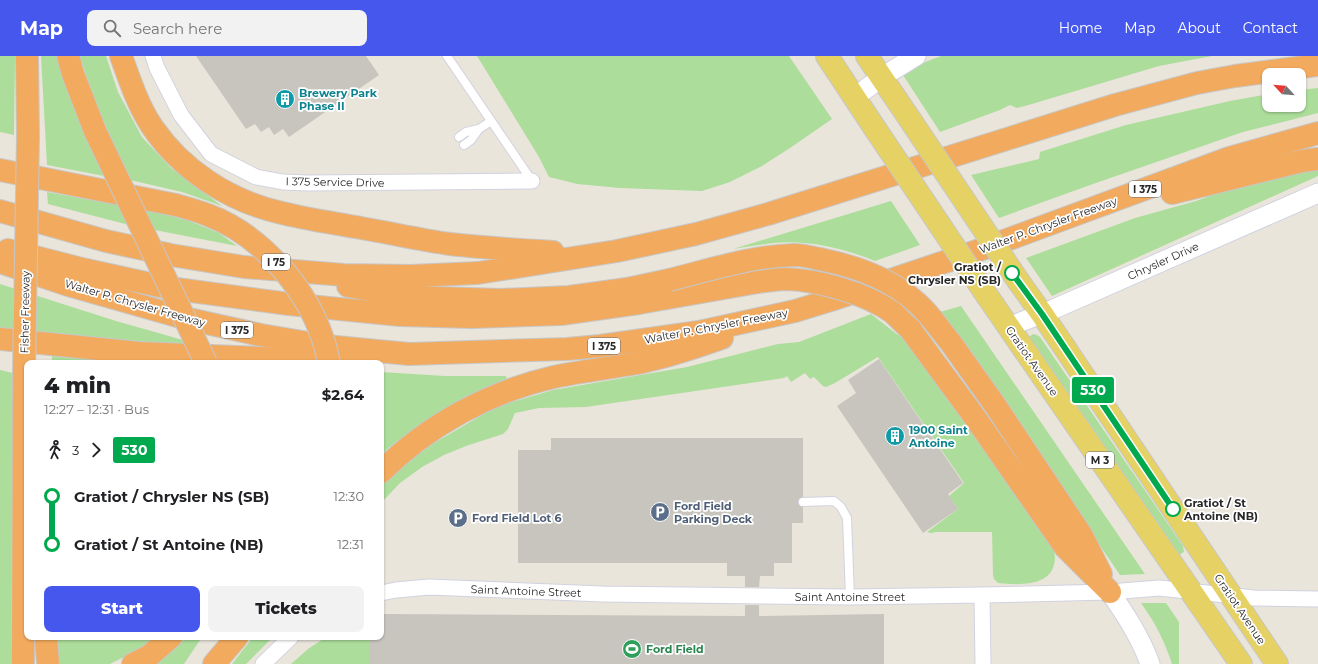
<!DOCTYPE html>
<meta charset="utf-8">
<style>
body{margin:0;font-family:Montserrat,sans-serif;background:#f2f2f2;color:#202124;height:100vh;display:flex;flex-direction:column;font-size:15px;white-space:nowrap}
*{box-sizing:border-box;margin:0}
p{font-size:13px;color:#757577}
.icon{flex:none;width:22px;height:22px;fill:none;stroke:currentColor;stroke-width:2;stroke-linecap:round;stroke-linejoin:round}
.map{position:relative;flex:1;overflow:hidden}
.sheet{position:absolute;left:24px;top:304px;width:360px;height:280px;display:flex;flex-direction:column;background:#fff;border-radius:8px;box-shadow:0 1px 3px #0004}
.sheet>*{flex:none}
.badge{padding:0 8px;border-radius:3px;font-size:14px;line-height:26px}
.needle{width:26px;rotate:296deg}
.fabs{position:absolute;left:1262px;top:12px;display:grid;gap:8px}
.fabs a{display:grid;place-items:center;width:44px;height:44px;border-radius:8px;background:#fff;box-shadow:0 1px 3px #0004;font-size:20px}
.map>.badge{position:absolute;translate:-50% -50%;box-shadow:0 0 0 2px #fff}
.legs{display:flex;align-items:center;gap:6px;height:44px;padding:0 20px;font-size:13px}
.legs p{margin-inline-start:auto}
.summary{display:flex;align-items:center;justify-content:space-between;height:68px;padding:0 20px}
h1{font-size:22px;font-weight:800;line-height:30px}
.button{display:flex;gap:8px;margin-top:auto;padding:8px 20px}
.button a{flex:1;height:46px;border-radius:8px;background:#4557ed;color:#fff;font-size:16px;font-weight:800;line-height:46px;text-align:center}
.button a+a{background:#f2f2f2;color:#202124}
ul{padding:0 20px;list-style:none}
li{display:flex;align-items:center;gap:14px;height:48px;font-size:15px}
li i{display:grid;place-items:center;width:6px;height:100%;margin:0 5px;background:currentColor}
li i::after{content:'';width:10px;height:10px;margin:-5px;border:3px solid;border-radius:50%;background:#fff}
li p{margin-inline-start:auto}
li:first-child i{background:linear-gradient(#0000 50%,currentColor 0)}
li:last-child i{background:linear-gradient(currentColor 50%,#0000 0)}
header{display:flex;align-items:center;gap:24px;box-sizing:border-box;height:56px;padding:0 20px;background:#4557ed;color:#fff}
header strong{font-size:19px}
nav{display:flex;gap:22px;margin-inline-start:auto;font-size:14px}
.search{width:280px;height:36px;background:#f2f2f2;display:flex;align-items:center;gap:10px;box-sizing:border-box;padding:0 14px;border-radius:8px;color:#757577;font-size:15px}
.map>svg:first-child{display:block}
.green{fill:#acdd9b}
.building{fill:#c8c4be}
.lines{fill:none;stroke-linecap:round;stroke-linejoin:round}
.service-casing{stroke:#d1d2e0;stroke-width:10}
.minor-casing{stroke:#d1d2e0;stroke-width:17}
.tertiary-casing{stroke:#d1d2e0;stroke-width:21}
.primary-casing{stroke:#c7c7c7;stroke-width:24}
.motorway-casing{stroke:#c7c7c7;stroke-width:24}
.service{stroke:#fff;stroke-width:8}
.minor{stroke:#fff;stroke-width:15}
.tertiary{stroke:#fff;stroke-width:19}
.primary{stroke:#e6d264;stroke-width:22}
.motorway{stroke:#f2aa5e;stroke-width:22}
.primary-bridge-casing{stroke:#c7c7c7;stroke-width:24;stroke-linecap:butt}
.motorway-bridge-casing{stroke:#c7c7c7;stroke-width:24;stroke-linecap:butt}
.primary-bridge{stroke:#e6d264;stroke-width:22}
.motorway-bridge{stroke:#f2aa5e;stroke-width:22}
.line-1-casing{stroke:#fff;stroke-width:9}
.line-1{stroke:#00a94e;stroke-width:6}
.stop-1-dot{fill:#fff;stroke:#00a94e;stroke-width:2}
.labels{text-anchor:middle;stroke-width:3.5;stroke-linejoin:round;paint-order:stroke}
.shield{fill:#fff;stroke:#686868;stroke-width:1}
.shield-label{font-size:10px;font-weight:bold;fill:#282828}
.culture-label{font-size:11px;font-weight:bold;fill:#0d838f;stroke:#fff;text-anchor:start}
.street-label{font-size:11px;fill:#282828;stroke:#fff}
.stop-label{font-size:11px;font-weight:bold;fill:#282828;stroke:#fff;text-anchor:end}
.service-label{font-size:11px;font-weight:bold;fill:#4e5e75;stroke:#fff;text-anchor:start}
.leisure-label{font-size:11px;font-weight:bold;fill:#27864d;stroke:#fff;text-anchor:start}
</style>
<header>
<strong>Map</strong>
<div class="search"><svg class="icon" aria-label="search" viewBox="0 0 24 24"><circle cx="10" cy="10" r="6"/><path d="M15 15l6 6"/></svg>Search here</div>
<nav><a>Home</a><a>Map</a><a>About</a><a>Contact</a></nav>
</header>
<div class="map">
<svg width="1318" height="608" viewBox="0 0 1318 608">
<rect width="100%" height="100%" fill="#eae5db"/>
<path class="green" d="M0 0H15L14 79 0 76Z
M41 0H60L79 62 104 120 47 109Z
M80 0H106L118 36 142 81 171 112 222 150 182 136 130 124C111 84 93 43 80 0Z
M477 0H789L832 63 790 92 762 110 730 126 702 135 620 132 577 128 549 121 539 101Z
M941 0H1212L1159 10 1032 48 1017 52 1010 49 1000 54 940 76 903 19 923 7Z
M1318 32V57L1243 76 1093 128 999 162 971 119 1039 103 1040 96 1126 69 1230 45 1269 38V49H1299V34Z
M1318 112V120L1052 240 1026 202 1135 162 1196 145 1240 129Z
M47 136 146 154 187 164 219 177 237 190 129 169 48 148Z
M891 145 920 189 875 205C843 192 808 184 773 187 760 189 746 191 733 193Z
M0 228 116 265 183 284 188 292 0 277Z
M961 250 1145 518 1120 519 940 256Z
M871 258 898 279 905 281 916 294 1054 493C1061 530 1024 530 998 527L994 523 993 519 992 476H936L931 477 927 476 958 453 949 440 964 427 878 301 835 327 826 331 823 330 814 321 810 323 805 317 791 326 787 320 784 322 586 351 539 352 515 357 508 373 503 378 466 390 444 399 422 411 400 427 381 447V430L398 413 434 387 489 355 509 347 553 334 687 311 778 288 799 286Z
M1033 278 1037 279 1040 281 1183 490 1184 496 1175 501 1028 284 1029 281Z
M52 300 112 305 195 307H52Z
M0 314 13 317 11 608H0Z
M381 316 445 320H506L507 324C462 344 418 365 381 399Z
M1141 547H1166L1179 566V608H1172C1164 584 1156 568 1141 547Z
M56 581H154L136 595 110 608H58Z
M187 581H202L184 608H155L166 600Z
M253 581H273L246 608H232Z
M326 581H369V608H291L308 593Z"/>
<path class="building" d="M196 0H366L379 19 289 81 283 73 274 79 269 71 261 76 255 68 246 73Z
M879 303 963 427 948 438 958 453 923 477 837 350 856 337 848 324Z
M551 382H803V441L800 442 798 446 799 449 803 451V467H792V507H774V520H760L759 531H745V520H727V507H518V394H551Z
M745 549H759V560L884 558V608H369V581H381V558L745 560Z"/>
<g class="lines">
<defs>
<path id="service" d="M447 0 532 125
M459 81 466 76 479 73 491 65
M464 89 471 84 479 73
M803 446 834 445 841 451 847 462 850 541"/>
<path id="minor" d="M153 0 157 12 181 59 211 98 256 121 283 126 307 127 532 125
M381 537 396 534 429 531 603 538 850 541 982 539 1110 536 1159 532 1254 542 1318 543
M982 539 983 608
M263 608 291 581"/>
<path id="tertiary" d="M855 41 882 21 916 0
M1008 271 1054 253 1318 137
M1110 536C1125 558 1141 582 1150 608"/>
<path id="primary" d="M827 0 876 74
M867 0 909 62
M1019 226 1042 258 1277 608
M988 241 1241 608"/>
<path id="motorway" d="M27 0 28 80
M68 0 73 18 95 75
M121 0C130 25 138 50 153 72 182 114 228 144 278 156 305 163 334 167 361 172 391 177 420 184 450 188 484 192 519 194 553 196
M0 114 176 149
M1172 137 1302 105 1318 103
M0 155 106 185 171 199 244 211 344 219 411 220 478 217 617 195 696 178 768 158 1115 49 1197 27 1235 20 1318 9
M8 194 82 213 169 232 289 248 400 259 472 261 561 258 639 247 758 226
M0 206 68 229 184 262 261 279 326 290 409 298 567 293 600 290 699 276 795 255 834 243 974 196 1229 102 1318 77
M348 230 410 241 500 244 569 241 627 233 669 224
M910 273 976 363 1065 491 1110 536
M0 283 139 297 336 305 346 304
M951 287 995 349 1082 480 1101 518
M381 416C428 369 489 336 554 321 582 315 610 312 638 307 667 301 694 292 722 282
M46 581 48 608
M23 608 24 317
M133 608 149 600 171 581
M214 608 237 581"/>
</defs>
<use href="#service" class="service-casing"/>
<use href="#minor" class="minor-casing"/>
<use href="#tertiary" class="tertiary-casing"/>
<use href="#primary" class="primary-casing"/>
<use href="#motorway" class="motorway-casing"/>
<use href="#service" class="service"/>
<use href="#minor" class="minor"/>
<use href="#tertiary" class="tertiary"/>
<use href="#primary" class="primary"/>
<use href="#motorway" class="motorway"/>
<defs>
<path id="primary-bridge" d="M909 62 1019 226
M876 74 988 241"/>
<path id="motorway-bridge" d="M95 75 206 307
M176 149C187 152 198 155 208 159 268 182 318 245 329 307
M669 224C710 214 751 200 794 199 804 199 815 202 824 204 858 211 891 223 917 247 930 258 940 274 951 287
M758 226C767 225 777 223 786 223 818 224 865 237 892 256 898 261 904 268 910 273
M24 317 28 80"/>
</defs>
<use href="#primary-bridge" class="primary-bridge-casing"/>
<use href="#motorway-bridge" class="motorway-bridge-casing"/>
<use href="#primary-bridge" class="primary-bridge"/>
<use href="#motorway-bridge" class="motorway-bridge"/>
</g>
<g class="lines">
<defs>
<path id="line-1" d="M1012 217 1042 258 1173 453"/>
</defs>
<use href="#line-1" class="line-1-casing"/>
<use href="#line-1" class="line-1"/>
</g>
<defs>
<symbol id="building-disc" viewBox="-11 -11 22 22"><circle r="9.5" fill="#0f9aa8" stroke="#fff"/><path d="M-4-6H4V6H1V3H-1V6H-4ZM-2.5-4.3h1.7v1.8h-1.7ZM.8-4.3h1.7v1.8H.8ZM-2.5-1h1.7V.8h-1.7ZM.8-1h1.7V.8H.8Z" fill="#fff"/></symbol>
<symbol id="parking-disc" viewBox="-11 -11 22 22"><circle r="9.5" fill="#5c6f8a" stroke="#fff"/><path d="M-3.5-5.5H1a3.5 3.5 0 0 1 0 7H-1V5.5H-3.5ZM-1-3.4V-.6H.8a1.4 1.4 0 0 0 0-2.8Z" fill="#fff"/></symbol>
<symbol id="stadium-disc" viewBox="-11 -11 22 22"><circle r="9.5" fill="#2e9e5b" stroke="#fff"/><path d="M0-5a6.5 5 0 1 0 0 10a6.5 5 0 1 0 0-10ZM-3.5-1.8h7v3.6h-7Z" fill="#fff"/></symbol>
</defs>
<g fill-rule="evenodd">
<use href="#building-disc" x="274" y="32" width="22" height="22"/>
<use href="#building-disc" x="884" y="369" width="22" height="22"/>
<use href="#parking-disc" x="649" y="445" width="22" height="22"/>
<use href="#parking-disc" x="447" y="451" width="22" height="22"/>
<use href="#stadium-disc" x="621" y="582" width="22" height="22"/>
</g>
<g class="stop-1-dot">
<circle cx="1012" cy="217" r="7"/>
<circle cx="1173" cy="453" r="7"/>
</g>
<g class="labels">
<g class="shield">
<rect x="1129" y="125" width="32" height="16" rx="3"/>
<rect x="262" y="198" width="28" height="16" rx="3"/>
<rect x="221" y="266" width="32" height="16" rx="3"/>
<rect x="588" y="282" width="32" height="16" rx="3"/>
<rect x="1086" y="396" width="28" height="16" rx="3"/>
</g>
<g class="shield-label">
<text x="1145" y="137">I 375</text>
<text x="276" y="210">I 75</text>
<text x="237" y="278">I 375</text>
<text x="604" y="294">I 375</text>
<text x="1100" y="408">M 3</text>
</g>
<g class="culture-label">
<text x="299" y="41">Brewery Park<tspan x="299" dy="13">Phase II</tspan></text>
<text x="909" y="378">1900 Saint<tspan x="909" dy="13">Antoine</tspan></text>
</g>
<g class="street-label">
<text transform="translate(335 126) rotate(1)" y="4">I 375 Service Drive</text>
<text transform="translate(1048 169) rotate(-20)" y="4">Walter P. Chrysler Freeway</text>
<text transform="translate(1163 205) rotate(-24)" y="4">Chrysler Drive</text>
<text transform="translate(135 247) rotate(16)" y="4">Walter P. Chrysler Freeway</text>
<text transform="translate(25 256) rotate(-89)" y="4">Fisher Freeway</text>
<text transform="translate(716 270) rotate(-11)" y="4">Walter P. Chrysler Freeway</text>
<text transform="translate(1032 305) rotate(55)" y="4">Gratiot Avenue</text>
<text transform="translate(526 535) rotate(2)" y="4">Saint Antoine Street</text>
<text x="850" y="545">Saint Antoine Street</text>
<text transform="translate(1240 553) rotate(56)" y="4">Gratiot Avenue</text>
</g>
<g class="stop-label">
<text x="1001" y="215">Gratiot /<tspan x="1001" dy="13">Chrysler NS (SB)</tspan></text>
<text x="1184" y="451" text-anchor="start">Gratiot / St<tspan x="1184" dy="13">Antoine (NB)</tspan></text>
</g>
<g class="service-label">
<text x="674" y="454">Ford Field<tspan x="674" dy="13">Parking Deck</tspan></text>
<text x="472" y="466">Ford Field Lot 6</text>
</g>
<g class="leisure-label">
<text x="646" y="597">Ford Field</text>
</g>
</g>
</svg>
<div class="fabs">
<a><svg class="needle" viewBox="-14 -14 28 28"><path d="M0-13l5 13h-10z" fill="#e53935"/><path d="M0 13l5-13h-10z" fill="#757577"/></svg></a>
</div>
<b class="badge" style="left:1093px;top:334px;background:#00a94e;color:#fff">530</b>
<section class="sheet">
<div class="summary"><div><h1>4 min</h1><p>12:27 – 12:31 · Bus</p></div><b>$2.64</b></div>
<div class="legs"><svg class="icon" aria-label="walk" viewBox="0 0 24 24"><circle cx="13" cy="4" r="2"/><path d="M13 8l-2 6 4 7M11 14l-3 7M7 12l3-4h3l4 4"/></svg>3<svg class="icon" aria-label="forward" viewBox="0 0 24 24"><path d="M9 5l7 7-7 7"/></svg><b class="badge" style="background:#00a94e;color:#fff">530</b></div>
<ul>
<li><i style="color:#00a94e"></i><b>Gratiot / Chrysler NS (SB)</b><p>12:30</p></li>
<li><i style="color:#00a94e"></i><b>Gratiot / St Antoine (NB)</b><p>12:31</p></li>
</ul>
<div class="button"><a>Start</a><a>Tickets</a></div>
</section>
</div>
